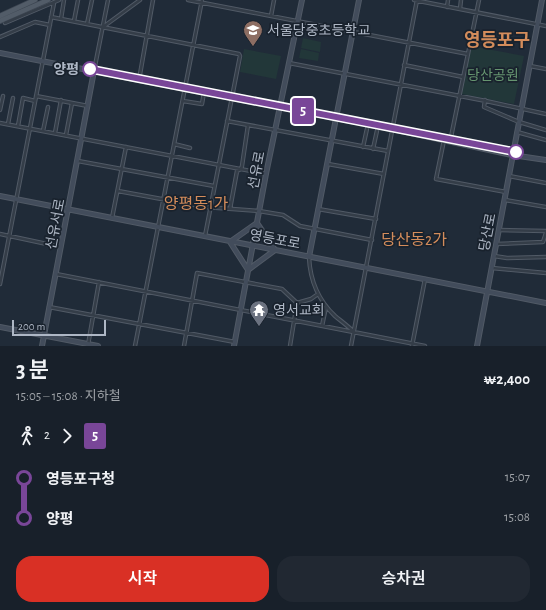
<!DOCTYPE html>
<html lang="ko">
<meta charset="utf-8">
<style>
body{margin:0;font-family:"Alegreya Sans","Noto Sans KR",sans-serif;background:#212832;color:#f1f3f6;height:100vh;display:flex;flex-direction:column;font-size:15px;white-space:nowrap}
*{box-sizing:border-box;margin:0}
p{font-size:13px;color:#9fa3a8}
.icon{flex:none;width:22px;height:22px;fill:none;stroke:currentColor;stroke-width:2;stroke-linecap:round;stroke-linejoin:round}
.map{position:relative;height:346px;overflow:hidden}
.sheet{display:flex;flex-direction:column;background:#18202a;flex:1}
.sheet>*{flex:none}
.badge{padding:0 8px;border-radius:3px;font-size:14px;line-height:26px}
.scale{position:absolute;left:12px;bottom:10px;width:94px;box-sizing:border-box;padding-left:4px;border:2px solid #aeb7c5;border-top:0;font-size:11px;line-height:14px;white-space:nowrap;color:#aeb7c5;-webkit-text-stroke:3px #19222d;paint-order:stroke}
.map>.badge{position:absolute;translate:-50% -50%;box-shadow:0 0 0 2px #fff}
.legs{display:flex;align-items:center;gap:6px;height:44px;padding:0 16px;font-size:13px}
.legs p{margin-inline-start:auto}
.summary{display:flex;align-items:center;justify-content:space-between;height:68px;padding:0 16px}
h1{font-size:22px;font-weight:600;line-height:30px}
.button{display:flex;gap:8px;margin-top:auto;padding:8px 16px}
.button a{flex:1;height:46px;border-radius:16px;background:#d93025;color:#fff;font-size:16px;font-weight:600;line-height:46px;text-align:center}
.button a+a{background:#212832;color:#f1f3f6}
ul{padding:0 16px;list-style:none}
li{display:flex;align-items:center;gap:14px;height:40px;font-size:15px}
li i{display:grid;place-items:center;width:6px;height:100%;margin:0 5px;background:currentColor}
li i::after{content:'';width:10px;height:10px;margin:-5px;border:3px solid;border-radius:50%;background:#18202a}
li p{margin-inline-start:auto}
li:first-child i{background:linear-gradient(#0000 50%,currentColor 0)}
li:last-child i{background:linear-gradient(currentColor 50%,#0000 0)}
.map>svg:first-child{display:block}
.green{fill:#223739}
.lines{fill:none;stroke-linecap:round;stroke-linejoin:round}
.street-casing{stroke:#515a66;stroke-width:4.5}
.secondary-casing{stroke:#515a66;stroke-width:6}
.primary-casing{stroke:#3d4652;stroke-width:6}
.street{stroke:#343d48;stroke-width:2.5}
.secondary{stroke:#424c5b;stroke-width:4}
.primary{stroke:#525c68;stroke-width:4.5}
.line-1-casing{stroke:#fff;stroke-width:9}
.line-1{stroke:#794698;stroke-width:6}
.stop-1-dot{fill:#fff;stroke:#794698;stroke-width:2}
.labels{text-anchor:middle;stroke-width:3.5;stroke-linejoin:round;paint-order:stroke}
.poi-label{font-size:14px;fill:#aeb7c5;stroke:#19222d;text-anchor:start}
.stop-label{font-size:14px;font-weight:bold;fill:#aeb7c5;stroke:#19222d;text-anchor:end}
.park-label{font-size:14px;fill:#669570;stroke:#19222d}
.street-label{font-size:14px;fill:#aeb7c5;stroke:#19222d}
.quarter-label{font-size:16px;fill:#d38c5b;stroke:#19222d}
.district-label{font-size:18px;font-weight:bold;fill:#d38c5b;stroke:#19222d}
</style>
<div class="map">
<svg width="546" height="346" viewBox="0 0 546 346">
<rect width="100%" height="100%" fill="#202b38"/>
<path class="green" d="M303 38 321 42 320 52 301 48Z
M471 46 524 56 514 104 462 94Z
M244 49 281 56 276 79 240 72Z
M301 49 319 53 318 61 299 58Z"/>
<g class="lines">
<defs>
<path id="street" d="M188 0 468 54
M414 0 546 26
M447 7 448 0
M460 9 461 0
M271 16 274 0
M51 17 239 54 240 56 205 236
M61 19 64 0
M74 21 78 0
M5 23 59 0
M87 24 92 0
M103 27 140 0
M0 37 35 22 50 25
M289 63 486 101 546 114
M404 65 463 77
M530 66 546 69
M94 71 108 0
M139 80 153 0
M36 96 88 106
M485 100 484 107 519 122 546 130
M183 101 202 104 204 92
M0 110 3 96
M227 121 388 151
M0 123 266 174
M8 124 13 98
M18 126 23 98 35 101
M43 131 48 107
M517 132 546 140
M55 133 61 100
M66 135 72 103
M444 140 436 179 506 192
M450 142 479 0
M174 144 190 148
M363 147 368 124
M373 149 378 126
M78 161 214 186
M328 164 384 174
M509 176 546 183
M118 191 205 207 259 211 283 215 300 226 372 240
M505 200 546 207
M230 209 237 171 241 169 242 166 248 125
M318 209 376 219
M112 218 126 147
M499 230 546 231
M0 234 61 247
M496 244 543 242 546 233
M494 256 507 258 546 257
M309 257C310 280 318 300 335 316 341 321 348 326 354 332
M492 268 546 273
M56 274 425 346
M0 284 54 3
M297 303 311 299 318 294
M49 307 235 342
M322 326 326 307
M88 345 99 282
M135 346 202 0
M184 346 197 273 282 289 297 303
M290 346 297 303
M351 346 417 0
M412 346 425 279"/>
<path id="secondary" d="M0 53 392 129 512 155 546 160
M0 196 546 303
M257 223 275 250 248 270 230 242Z
M309 257 359 0
M0 327 98 346
M42 346 94 71
M234 346 266 174 302 0
M477 346 542 0"/>
<path id="primary" d="M0 16 35 0
M0 21 48 0"/>
</defs>
<use href="#street" class="street-casing"/>
<use href="#secondary" class="secondary-casing"/>
<use href="#primary" class="primary-casing"/>
<use href="#street" class="street"/>
<use href="#secondary" class="secondary"/>
<use href="#primary" class="primary"/>
</g>
<g class="lines">
<defs>
<path id="line-1" d="M90 69 516 152"/>
</defs>
<use href="#line-1" class="line-1-casing"/>
<use href="#line-1" class="line-1"/>
</g>
<defs>
<symbol id="school-pin" viewBox="-11 -11 22 30"><path d="M0 17L-7.5 6A9.5 9.5 0 1 1 7.5 6Z" fill="#8d6e63" stroke="#19222d"/><path d="M0-5L7-2L0 1L-7-2ZM-4 1L0 2.5L4 1V4Q0 6-4 4Z" fill="#fff"/></symbol>
<symbol id="temple-pin" viewBox="-11 -11 22 30"><path d="M0 17L-7.5 6A9.5 9.5 0 1 1 7.5 6Z" fill="#6b7280" stroke="#19222d"/><path d="M0-6L5-2H3V0L6.5 2.5H4V6H1.5V3h-3V6H-4V2.5H-6.5L-3 0V-2H-5Z" fill="#fff"/></symbol>
</defs>
<g fill-rule="evenodd">
<use href="#school-pin" x="242" y="19" width="22" height="30"/>
<use href="#temple-pin" x="248" y="299" width="22" height="30"/>
</g>
<g class="stop-1-dot">
<circle cx="90" cy="69" r="7"/>
<circle cx="516" cy="152" r="7"/>
</g>
<g class="labels">
<g class="poi-label">
<text x="267" y="35">서울당중초등학교</text>
<text x="273" y="315">영서교회</text>
</g>
<g class="stop-label">
<text x="79" y="74">양평</text>
</g>
<g class="park-label">
<text x="493" y="80">당산공원</text>
</g>
<g class="street-label">
<text transform="translate(256 170) rotate(-79)" y="5">선유로</text>
<text transform="translate(55 224) rotate(-79)" y="5">선유서로</text>
<text transform="translate(487 232) rotate(-79)" y="5">당산로</text>
<text transform="translate(275 239) rotate(11)" y="5">영등포로</text>
</g>
<g class="quarter-label">
<text x="196" y="209">양평동1가</text>
<text x="414" y="245">당산동2가</text>
</g>
<g class="district-label">
<text x="497" y="46">영등포구</text>
</g>
</g>
</svg>
<div class="scale">200 m</div>
<b class="badge" style="left:303px;top:111px;background:#794698;color:#fff">5</b>
</div>
<section class="sheet">
<div class="summary"><div><h1>3 분</h1><p>15:05 – 15:08 · 지하철</p></div><b>₩2,400</b></div>
<div class="legs"><svg class="icon" aria-label="walk" viewBox="0 0 24 24"><circle cx="13" cy="4" r="2"/><path d="M13 8l-2 6 4 7M11 14l-3 7M7 12l3-4h3l4 4"/></svg>2<svg class="icon" aria-label="forward" viewBox="0 0 24 24"><path d="M9 5l7 7-7 7"/></svg><b class="badge" style="background:#794698;color:#fff">5</b></div>
<ul>
<li><i style="color:#794698"></i><b>영등포구청</b><p>15:07</p></li>
<li><i style="color:#794698"></i><b>양평</b><p>15:08</p></li>
</ul>
<div class="button"><a>시작</a><a>승차권</a></div>
</section>
